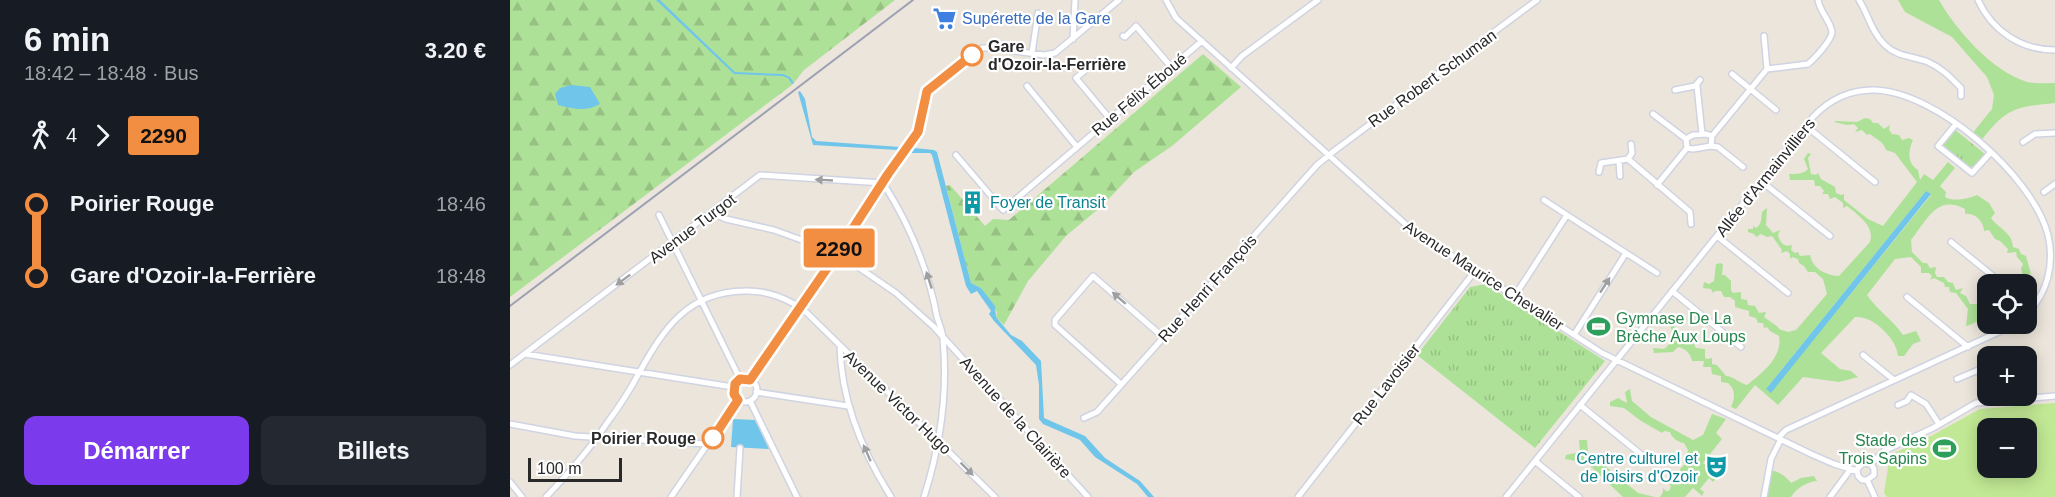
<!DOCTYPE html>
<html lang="fr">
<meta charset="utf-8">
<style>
body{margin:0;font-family:Helvetica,sans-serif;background:#242831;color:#f1f3f6;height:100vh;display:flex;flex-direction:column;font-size:22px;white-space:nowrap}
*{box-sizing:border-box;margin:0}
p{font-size:20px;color:#9ea1a6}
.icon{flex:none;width:33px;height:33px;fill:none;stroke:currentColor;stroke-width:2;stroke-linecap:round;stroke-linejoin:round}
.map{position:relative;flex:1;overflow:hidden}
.side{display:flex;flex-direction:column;background:#171b24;width:510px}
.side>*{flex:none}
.badge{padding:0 12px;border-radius:4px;font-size:21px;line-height:39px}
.buttons{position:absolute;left:1467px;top:274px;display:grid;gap:12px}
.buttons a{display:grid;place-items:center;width:60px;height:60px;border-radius:12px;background:#171b24;box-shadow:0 3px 15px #0003;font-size:30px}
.scale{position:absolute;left:18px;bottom:15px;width:94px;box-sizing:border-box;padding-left:6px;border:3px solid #292929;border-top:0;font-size:16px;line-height:21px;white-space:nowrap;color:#292929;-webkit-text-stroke:4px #fff;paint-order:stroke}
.map>.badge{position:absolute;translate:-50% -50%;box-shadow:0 0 0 3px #fff}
.legs{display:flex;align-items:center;gap:9px;height:66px;padding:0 24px;font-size:20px}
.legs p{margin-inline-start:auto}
.summary{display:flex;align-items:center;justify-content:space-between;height:102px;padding:0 24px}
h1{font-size:33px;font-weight:800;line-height:45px}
.primary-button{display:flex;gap:12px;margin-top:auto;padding:12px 24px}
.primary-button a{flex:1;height:69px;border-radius:12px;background:#7c3aed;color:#fff;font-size:24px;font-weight:800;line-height:69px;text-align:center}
.primary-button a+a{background:#242831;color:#f1f3f6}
ul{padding:0 24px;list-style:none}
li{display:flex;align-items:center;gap:21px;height:72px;font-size:22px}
li i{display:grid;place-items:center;width:9px;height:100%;margin:0 8px;background:currentColor}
li i::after{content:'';width:15px;height:15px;margin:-8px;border:4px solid;border-radius:50%;background:#171b24}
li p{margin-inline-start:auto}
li:first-child i{background:linear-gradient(#0000 50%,currentColor 0)}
li:last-child i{background:linear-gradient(currentColor 50%,#0000 0)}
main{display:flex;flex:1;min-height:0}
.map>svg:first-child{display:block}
.grass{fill:url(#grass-tufts)}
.forest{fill:url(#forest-firs)}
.park{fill:#aee198;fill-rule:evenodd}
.pitch{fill:#c1e894;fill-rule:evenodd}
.water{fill:#70c5eb}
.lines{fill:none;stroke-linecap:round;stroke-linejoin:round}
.street-casing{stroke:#d0d3e2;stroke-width:8}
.street{stroke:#fff;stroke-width:5}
.rail{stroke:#9ea0b3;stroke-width:2}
.oneway{fill:#9f9f9f}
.line-1-casing{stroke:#fff;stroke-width:14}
.line-1{stroke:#f28e42;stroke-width:9}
.stop-1-dot{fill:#fff;stroke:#f28e42;stroke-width:3}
.labels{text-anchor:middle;stroke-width:4.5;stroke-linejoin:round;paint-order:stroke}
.shop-label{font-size:16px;fill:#366cbe;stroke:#fff;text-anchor:start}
.stop-label{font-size:16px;font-weight:bold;fill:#292929;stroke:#fff;text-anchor:start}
.street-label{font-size:16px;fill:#292929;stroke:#fff}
.culture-label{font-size:16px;fill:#0d838f;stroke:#fff;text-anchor:start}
.leisure-label{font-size:16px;fill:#27864d;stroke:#fff;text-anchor:start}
</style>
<main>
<section class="side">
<div class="summary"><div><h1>6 min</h1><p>18:42 – 18:48 · Bus</p></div><b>3.20 €</b></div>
<div class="legs"><svg class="icon" aria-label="walk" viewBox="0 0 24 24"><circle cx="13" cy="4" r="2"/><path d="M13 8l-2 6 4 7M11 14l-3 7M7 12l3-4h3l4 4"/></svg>4<svg class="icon" aria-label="forward" viewBox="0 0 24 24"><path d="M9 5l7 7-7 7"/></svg><b class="badge" style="background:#f28e42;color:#111">2290</b></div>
<ul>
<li><i style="color:#f28e42"></i><b>Poirier Rouge</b><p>18:46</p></li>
<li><i style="color:#f28e42"></i><b>Gare d'Ozoir-la-Ferrière</b><p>18:48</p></li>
</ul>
<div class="primary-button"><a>Démarrer</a><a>Billets</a></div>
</section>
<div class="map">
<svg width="1545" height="497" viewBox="0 0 1545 497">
<defs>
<pattern id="grass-tufts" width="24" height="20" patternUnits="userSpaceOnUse" patternTransform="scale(1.5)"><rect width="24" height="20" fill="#aee198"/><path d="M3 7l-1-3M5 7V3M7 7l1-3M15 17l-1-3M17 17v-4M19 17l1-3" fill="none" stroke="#96c183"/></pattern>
<pattern id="forest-firs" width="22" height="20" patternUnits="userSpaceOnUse" patternTransform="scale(1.5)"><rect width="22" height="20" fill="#aee198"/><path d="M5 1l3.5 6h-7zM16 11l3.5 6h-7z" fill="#96c183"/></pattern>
</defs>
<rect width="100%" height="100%" fill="#ebe5db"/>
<path class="grass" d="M1444 129 1475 154 1462 168H1459L1433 146Z
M976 284 1095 361 1025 448 907 355 960 287Z"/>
<path class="forest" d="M0 0H385L294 70 282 85 0 297Z
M693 54 731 87 662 146 624 172 593 205 556 236 518 281 494 325 486 317 487 312 471 288 461 283 436 186 440 185 454 201 452 203 459 212 461 210 475 226 483 219 499 220Z"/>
<path class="park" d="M1388 0H1429C1446 30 1482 71 1517 82 1526 84 1536 83 1545 83V103C1503 107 1496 109 1470 142L1461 135 1482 109 1484 95 1477 77 1442 37 1395 12Z
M1355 118 1360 119 1363 123H1368L1374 129 1380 125 1379 130 1382 134 1389 135 1392 140 1399 138 1403 140C1398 151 1397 163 1408 170L1410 180 1414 174 1423 180 1438 162 1445 168 1430 186 1436 192 1435 197C1443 202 1458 199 1467 195L1479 203 1485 213 1481 218C1489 229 1502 232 1503 247L1509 249 1511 254 1516 256 1521 274 1513 277 1511 269 1513 264 1507 257 1506 252 1497 253 1498 249 1490 241 1485 239 1479 230 1474 231C1474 222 1465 212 1455 214V209C1427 194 1417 220 1401 240L1402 252 1413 263H1417L1420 268 1426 267 1425 273 1427 277H1434L1438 282 1443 283 1446 290 1453 288 1450 293 1456 296 1460 304H1477V316C1469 319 1465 324 1456 326L1458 309 1446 293 1440 292 1439 287H1435L1434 283 1424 278 1420 280 1422 276 1419 273H1411V267L1401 257 1385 259 1357 295C1367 310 1382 319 1393 335L1406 331 1411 341 1403 344 1394 356H1388C1387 339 1363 315 1345 317L1311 353 1330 369 1341 371 1348 377 1329 382 1293 377 1268 405 1245 385 1226 409 1221 407C1225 398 1226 390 1218 383L1211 382V376L1202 374 1201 367H1193L1194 361H1182C1181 354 1175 348 1168 347L1163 352 1144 353 1143 348 1154 349C1162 343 1165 335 1160 326L1163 324 1168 332 1167 340 1169 341 1175 338 1179 342H1183L1186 348 1195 349V358L1197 359 1202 358V364L1207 365 1216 376C1223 376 1229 383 1237 385 1252 373 1273 357 1269 336L1260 331 1257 327 1254 328 1253 323H1248L1246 318 1239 316V311L1225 307V301L1220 297H1214L1211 291H1205L1203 293 1201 289 1193 288 1194 282 1199 284 1204 281 1206 264 1211 263 1213 265 1212 275H1215L1221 281V290L1223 293 1231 292V299L1237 300 1238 305 1245 306 1249 313 1255 312 1256 313 1254 317 1268 327 1269 329 1278 332 1286 330 1317 294 1313 279 1305 272H1298L1294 266 1289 263 1288 259 1282 257 1280 259V254L1277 251 1271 253 1272 250 1262 236 1257 237 1251 234 1246 237 1244 234 1238 232V229H1243V226L1246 228C1252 224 1251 219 1252 212L1257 208 1256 225 1263 233 1270 230 1268 235C1270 242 1274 248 1282 245L1281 250 1285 253 1288 252 1290 256 1300 255C1303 269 1315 275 1329 276L1360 242C1365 226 1348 215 1337 206L1333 208V203L1325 197 1320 199 1318 194H1312L1314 191 1310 186H1305L1304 180H1280L1279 174C1287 174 1293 174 1298 169L1294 159 1298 153 1301 154 1298 158 1301 174 1306 175 1308 173 1311 179 1325 187 1326 193 1331 195 1334 194V200L1358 219 1373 226 1407 182 1385 153 1376 150C1373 141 1367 140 1360 134L1357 135 1352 130 1345 132 1348 128 1344 124 1337 125 1324 122 1326 121 1347 122ZM1416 191 1421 195 1261 392 1257 388Z
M1120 389 1122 401 1141 417 1183 440 1193 435 1202 414 1216 419 1206 433 1212 439 1193 463 1208 476 1203 482 1199 478 1190 489 1194 492 1192 496 1183 488 1175 497H1150L1153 492V488L1156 491H1159L1161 486 1159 484H1162L1163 479 1169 477 1171 473 1170 469 1175 464 1178 450 1174 443C1169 443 1161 437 1160 432L1154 431 1152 433 1131 421 1114 408 1100 406V402L1108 398 1117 403 1115 392Z
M1069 440H1077L1078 452 1128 493 1145 497H1113L1077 463 1055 459 1056 455 1070 452Z
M1258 470C1266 469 1277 477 1281 483L1291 478 1304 476 1307 481C1296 482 1287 488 1281 497H1254Z"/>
<path class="pitch" d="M1545 403V497H1377L1374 493 1380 455 1421 436 1470 409ZM1478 429H1516V468H1478Z"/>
<path class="water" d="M146 0H150L225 72 273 74 280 77 284 83 282 84 278 78 272 76 224 74Z
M61 85 80 87 90 104C76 112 63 109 48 105L45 94 50 88Z
M290 91 295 99 302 137 306 141 390 147 388 150 303 145 288 92Z
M404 148 424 150 427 152 461 283 471 288 485 306 486 317 501 335 512 341 531 361 534 418 575 436 595 458 630 481 644 497H638L627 484 585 457 570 440 533 424 529 419V385L526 365 484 321 479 314 481 311 467 291 461 294 456 286 422 155 420 153H401Z
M1416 191 1421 194 1261 393 1256 389Z
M223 419 245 420 259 449 221 447Z"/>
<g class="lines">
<defs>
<path id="street" d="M656 0 666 18 902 230 1092 353 1301 454 1324 464 1347 471
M1349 0C1358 14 1362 33 1375 45 1387 57 1403 56 1418 62 1432 68 1441 78 1451 88V96
M1468 0C1482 31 1511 50 1545 50
M613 36 615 37 626 26 662 68
M1254 36 1257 69
M563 39 565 0
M522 53 528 13
M585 62 566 78 600 119
M721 68 732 56 808 0
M1222 74 1266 110
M517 86 567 147
M1187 86 1192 134
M1165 90 1185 86 1190 80
M1143 114 1176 139
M1446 124 1428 146 1462 173 1481 152
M1296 126 1365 182
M1196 134 1202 136 1201 146 1183 149 1177 148 1176 139 1183 135Z
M1202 136 1257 69 1298 64C1304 59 1322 40 1322 32 1321 22 1310 12 1308 0
M1513 142 1525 134 1545 133
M1201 146 1208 147 1233 167
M446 155 493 210 692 41
M1118 159 1122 153 1121 144
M1109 161 1110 176
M1089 172 1091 163 1118 159 1180 212 1181 224
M1251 181 1320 236
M373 183C400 225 418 268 427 317 429 324 433 332 433 339 438 392 430 447 414 497
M1147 185 1177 148
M1534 192 1545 184
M1034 200 1057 215
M201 213 216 219 264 230 300 243 351 269 386 293 424 327 578 497
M149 215 230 379
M1207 236 1278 293
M1441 242 1494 285
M1116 253 1147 273
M1162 291 1231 347
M1004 297 1057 215 1116 253 1064 335
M1397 297 1458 347
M330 346C331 400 352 451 381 497
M15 354 223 387
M1353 355 1384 380
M0 365 250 175 373 183
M223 390a12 12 0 1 1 24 0a12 12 0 1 1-24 0Z
M1447 379 1478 366
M240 380 320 264 378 174 408 132 416 93 420 87 472 48H481L534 55 545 53 609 0
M611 384 545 325V320L583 276 653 337
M246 392 338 406
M240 401 287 497
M1070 405 1138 460
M1388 405 1397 401 1401 395 1416 404 1429 424
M574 418 587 412 807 165 824 151 1027 0
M0 424 65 436 197 444
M1268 438 1276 430 1506 324
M1025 461 1069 497
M1361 464 1374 451 1423 428 1466 403 1545 396
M1357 480H1352L1348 476 1347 469 1353 463 1361 464
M1357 480 1364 475V469L1361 464
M1357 480 1365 497
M0 482 12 497
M36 497C58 474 80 449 97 423 109 407 120 390 129 373 154 328 178 292 234 291 257 290 280 299 297 313L485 497
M161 497 228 400
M227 497 230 448
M788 497 965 271
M996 497 1303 117C1319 100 1339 90 1363 90 1425 90 1523 176 1538 235 1545 265 1537 294 1516 315
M1254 497 1261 459 1271 439
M1320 497 1340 470"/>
</defs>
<use href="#street" class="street-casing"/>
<use href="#street" class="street"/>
<path class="rail" d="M0 306 403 0"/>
</g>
<defs><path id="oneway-solid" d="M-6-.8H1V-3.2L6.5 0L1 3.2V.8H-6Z" transform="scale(1.5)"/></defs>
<g class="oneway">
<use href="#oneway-solid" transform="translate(314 180) rotate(-177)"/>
<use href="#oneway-solid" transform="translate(113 280) rotate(143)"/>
<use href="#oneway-solid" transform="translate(419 280) rotate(-108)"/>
<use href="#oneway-solid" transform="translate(1095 285) rotate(-57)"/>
<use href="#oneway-solid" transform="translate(609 298) rotate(-139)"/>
<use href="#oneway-solid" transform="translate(357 453) rotate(-114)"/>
<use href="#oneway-solid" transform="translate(457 469) rotate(45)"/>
</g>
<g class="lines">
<defs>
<path id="line-1" d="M203 438 228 400 224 394 225 384 230 379 240 380 320 264 378 174 408 132 417 91 462 55"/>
</defs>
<use href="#line-1" class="line-1-casing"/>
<use href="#line-1" class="line-1"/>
</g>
<defs>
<symbol id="supermarket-bare" viewBox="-9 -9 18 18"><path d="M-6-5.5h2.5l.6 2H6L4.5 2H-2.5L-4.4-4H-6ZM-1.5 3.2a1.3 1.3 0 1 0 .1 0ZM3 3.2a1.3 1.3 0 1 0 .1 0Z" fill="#3f7fe0" stroke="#fff" stroke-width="2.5" paint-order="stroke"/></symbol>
<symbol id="building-bare" viewBox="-9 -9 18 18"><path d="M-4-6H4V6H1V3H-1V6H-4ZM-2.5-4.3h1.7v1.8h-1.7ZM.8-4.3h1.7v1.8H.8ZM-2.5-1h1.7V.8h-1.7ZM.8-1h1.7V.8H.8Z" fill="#0f9aa8" stroke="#fff" stroke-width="2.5" paint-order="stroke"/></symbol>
<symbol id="stadium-bare" viewBox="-9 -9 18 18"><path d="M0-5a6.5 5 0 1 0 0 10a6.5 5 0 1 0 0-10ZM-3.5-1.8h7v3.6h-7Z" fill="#2e9e5b" stroke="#fff" stroke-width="2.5" paint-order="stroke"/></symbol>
<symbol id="theatre-bare" viewBox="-9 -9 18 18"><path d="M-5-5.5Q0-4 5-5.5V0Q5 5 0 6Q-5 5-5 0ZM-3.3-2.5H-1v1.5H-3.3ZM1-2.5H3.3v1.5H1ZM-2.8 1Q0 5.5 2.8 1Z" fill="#0f9aa8" stroke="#fff" stroke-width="2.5" paint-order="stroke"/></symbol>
</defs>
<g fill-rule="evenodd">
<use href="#supermarket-bare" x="418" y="2" width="33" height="33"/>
<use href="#building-bare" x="446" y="186" width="33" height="33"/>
<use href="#stadium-bare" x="1072" y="310" width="33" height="33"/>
<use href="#stadium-bare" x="1418" y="432" width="33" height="33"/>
<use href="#theatre-bare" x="1190" y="450" width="33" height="33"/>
</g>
<g class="stop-1-dot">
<circle cx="462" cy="55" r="10"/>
<circle cx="203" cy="438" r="10"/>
</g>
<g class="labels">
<g class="shop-label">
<text x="452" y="24">Supérette de la Gare</text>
</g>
<g class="stop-label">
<text x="478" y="52">Gare<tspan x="478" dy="18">d'Ozoir-la-Ferrière</tspan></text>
<text x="186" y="444" text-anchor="end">Poirier Rouge</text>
</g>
<g class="street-label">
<text transform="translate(922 78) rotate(-36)" y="6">Rue Robert Schuman</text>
<text transform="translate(629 94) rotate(-40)" y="6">Rue Félix Éboué</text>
<text transform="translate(1255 177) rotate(-51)" y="6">Allée d'Armainvilliers</text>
<text transform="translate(182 228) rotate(-37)" y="6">Avenue Turgot</text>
<text transform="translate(974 275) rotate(33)" y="6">Avenue Maurice Chevalier</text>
<text transform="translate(697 288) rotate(-48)" y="6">Rue Henri François</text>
<text transform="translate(876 384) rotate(-52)" y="6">Rue Lavoisier</text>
<text transform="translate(388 402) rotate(44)" y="6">Avenue Victor Hugo</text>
<text transform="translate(506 417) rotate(48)" y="6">Avenue de la Clairière</text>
</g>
<g class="culture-label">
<text x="480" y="208">Foyer de Transit</text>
<text x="1188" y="464" text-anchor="end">Centre culturel et<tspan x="1188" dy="18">de loisirs d'Ozoir</tspan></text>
</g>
<g class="leisure-label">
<text x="1106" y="324">Gymnase De La<tspan x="1106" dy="18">Brèche Aux Loups</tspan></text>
<text x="1417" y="446" text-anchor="end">Stade des<tspan x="1417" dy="18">Trois Sapins</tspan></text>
</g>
</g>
</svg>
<div class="buttons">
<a><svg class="icon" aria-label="locate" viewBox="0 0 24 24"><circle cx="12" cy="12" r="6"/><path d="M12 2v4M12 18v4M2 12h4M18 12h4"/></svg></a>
<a>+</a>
<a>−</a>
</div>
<div class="scale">100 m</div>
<b class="badge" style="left:329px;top:248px;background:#f28e42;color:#111">2290</b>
</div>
</main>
